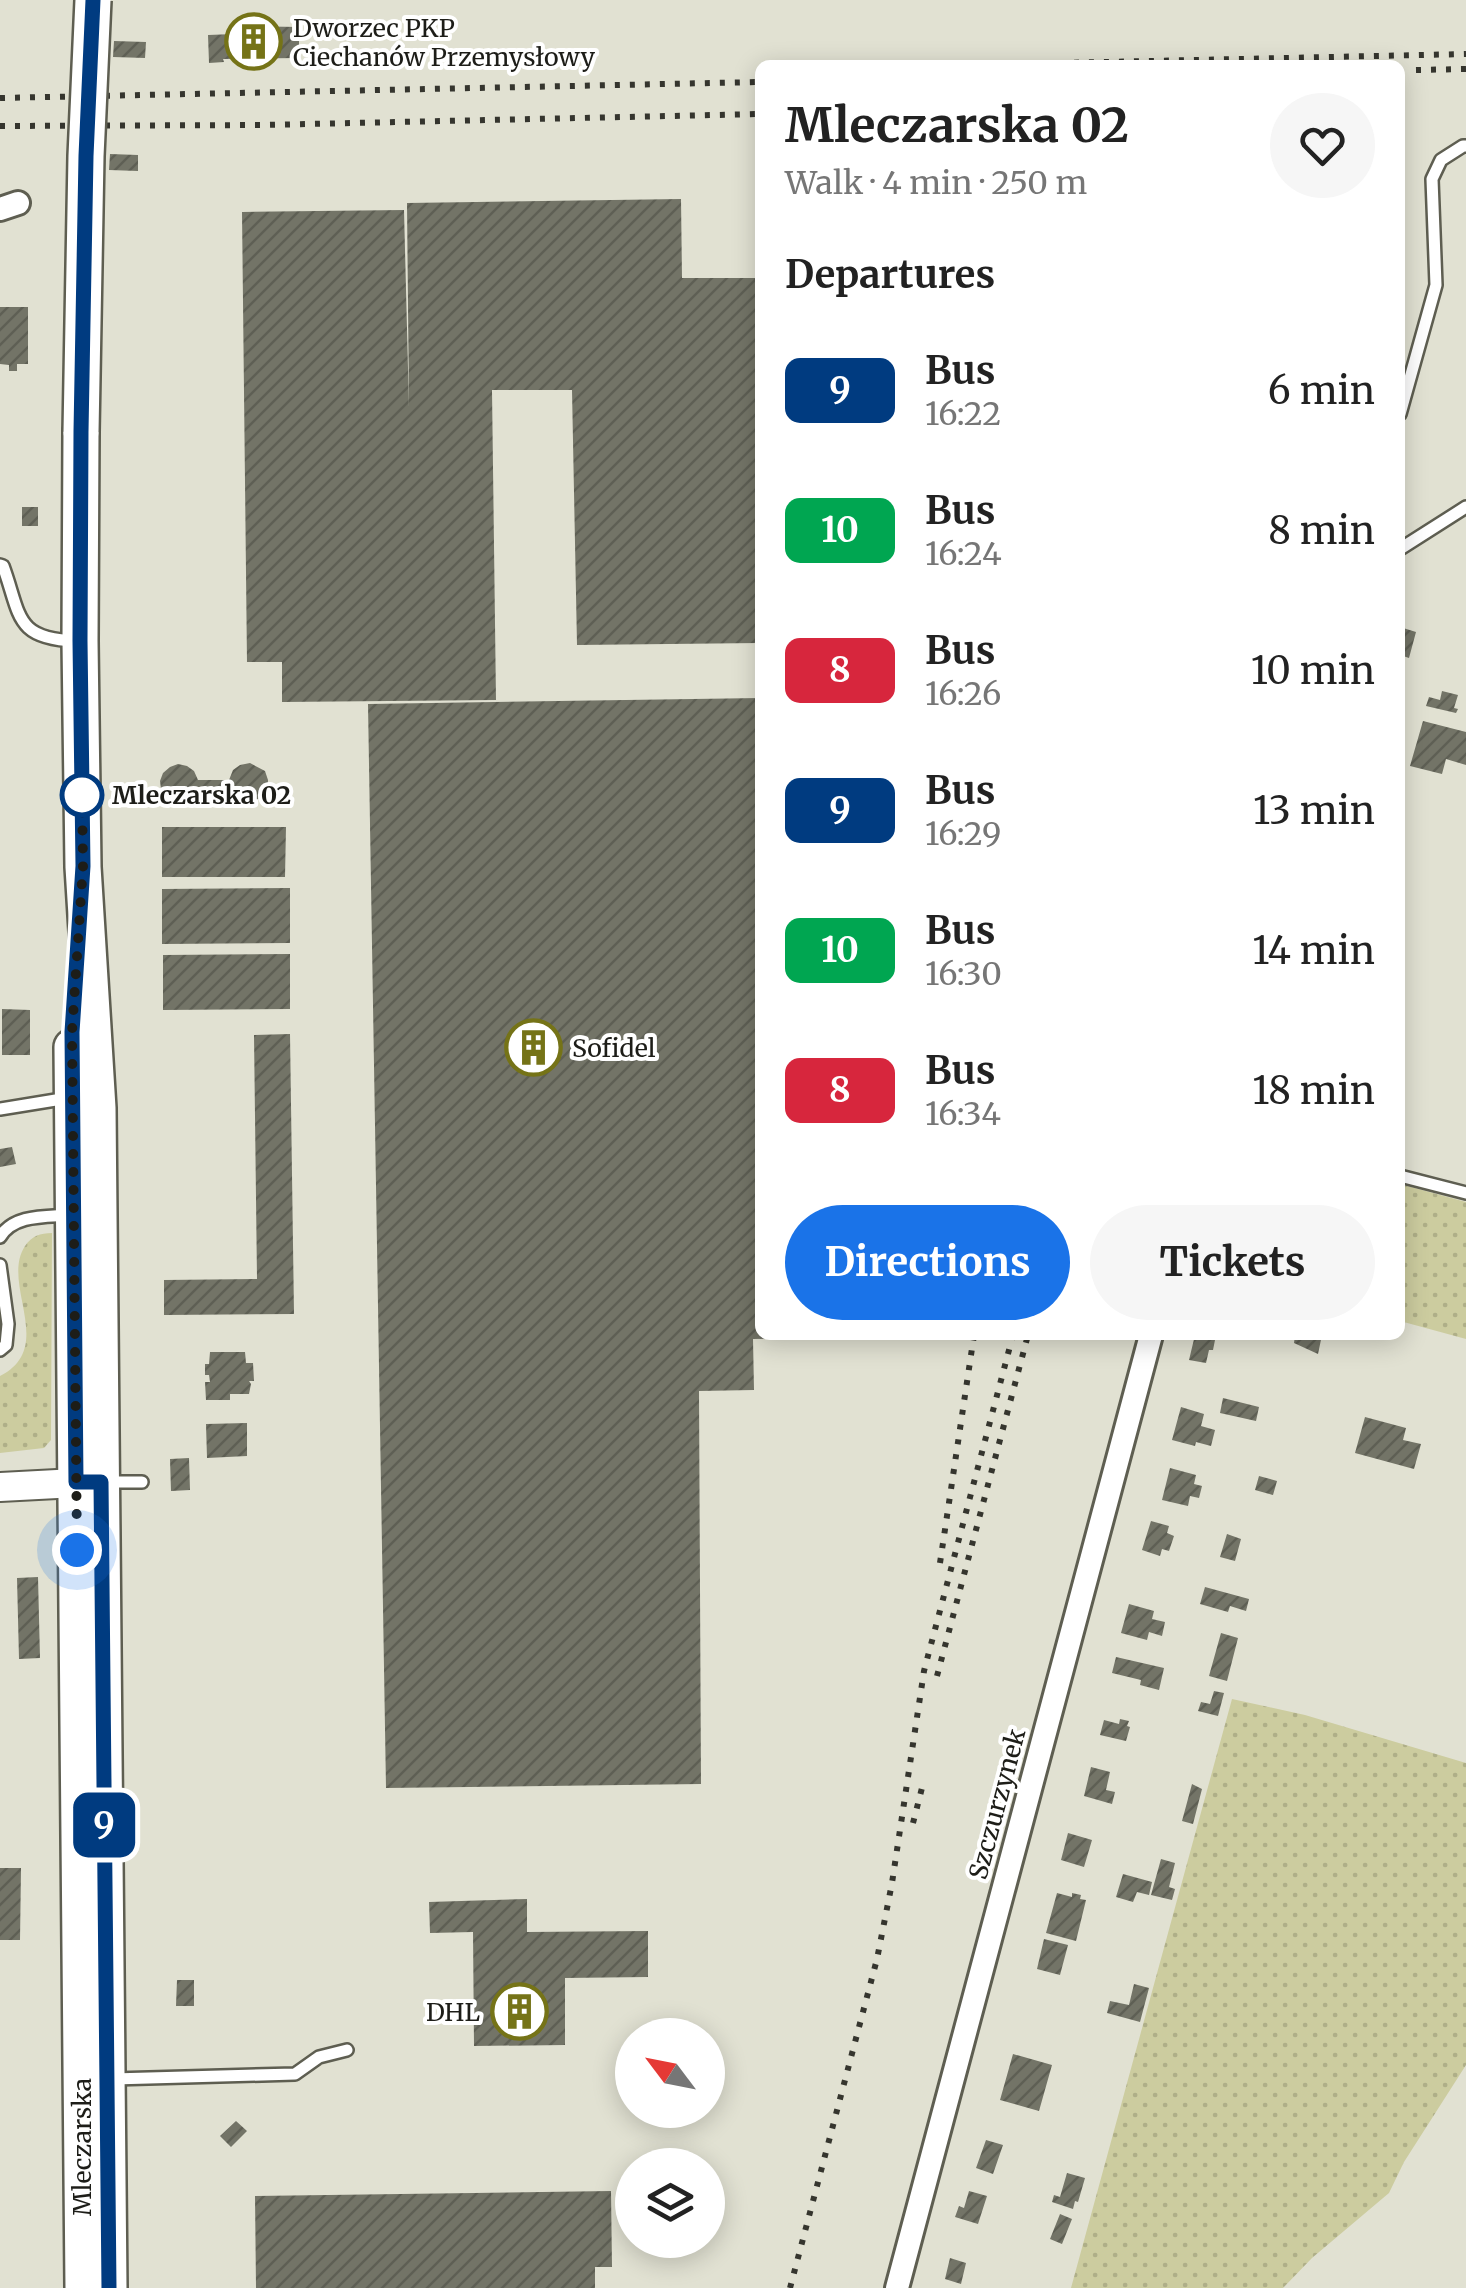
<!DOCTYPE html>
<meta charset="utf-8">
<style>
body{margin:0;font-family:Merriweather,serif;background:#f6f6f6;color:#222;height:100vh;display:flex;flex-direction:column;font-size:38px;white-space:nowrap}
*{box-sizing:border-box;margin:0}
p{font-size:32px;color:#767676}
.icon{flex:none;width:55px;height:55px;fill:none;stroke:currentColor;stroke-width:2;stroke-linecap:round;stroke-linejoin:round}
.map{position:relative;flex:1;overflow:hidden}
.drawer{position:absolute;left:755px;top:60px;width:650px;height:1280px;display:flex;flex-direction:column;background:#fff;border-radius:15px;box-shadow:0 5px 25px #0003}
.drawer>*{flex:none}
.badge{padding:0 20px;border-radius:15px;font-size:35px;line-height:65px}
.needle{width:65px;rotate:302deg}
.fabs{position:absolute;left:615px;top:2018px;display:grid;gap:20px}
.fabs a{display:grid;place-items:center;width:110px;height:110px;border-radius:50%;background:#fff;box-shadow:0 5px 25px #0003;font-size:50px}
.you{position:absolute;width:50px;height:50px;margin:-25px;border:8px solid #fff;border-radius:50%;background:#1a73e8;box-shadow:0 0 0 15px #1a73e833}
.map>.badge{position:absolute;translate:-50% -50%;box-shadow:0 0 0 5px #fff}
h2{padding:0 30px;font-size:38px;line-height:90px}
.round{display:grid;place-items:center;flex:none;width:105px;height:105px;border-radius:52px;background:#f6f6f6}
.headline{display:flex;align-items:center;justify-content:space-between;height:170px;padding:0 30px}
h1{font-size:48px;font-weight:700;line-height:75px}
.cta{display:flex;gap:20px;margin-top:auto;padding:20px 30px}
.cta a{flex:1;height:115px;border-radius:60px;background:#1a73e8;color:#fff;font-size:40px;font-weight:700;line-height:115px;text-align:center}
.cta a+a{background:#f6f6f6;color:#222}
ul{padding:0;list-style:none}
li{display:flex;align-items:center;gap:30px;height:140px;padding:0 30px}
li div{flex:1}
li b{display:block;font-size:38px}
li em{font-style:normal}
li .badge{min-width:110px;font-weight:700;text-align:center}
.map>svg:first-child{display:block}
.grass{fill:url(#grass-dots)}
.building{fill:url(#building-hatch)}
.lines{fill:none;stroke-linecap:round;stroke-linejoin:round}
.service-casing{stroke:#5e5e51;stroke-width:16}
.minor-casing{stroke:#5e5e51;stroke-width:28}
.tertiary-casing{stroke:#5e5e51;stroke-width:32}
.primary-casing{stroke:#5e5e51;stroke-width:40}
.service{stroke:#fff;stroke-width:11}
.minor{stroke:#fff;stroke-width:22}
.tertiary{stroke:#fff;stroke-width:28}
.primary{stroke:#fff;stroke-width:35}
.rail{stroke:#35352e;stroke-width:6;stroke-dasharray:5 10;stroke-linecap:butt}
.primary-bridge-casing{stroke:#5e5e51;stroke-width:40;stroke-linecap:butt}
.primary-bridge{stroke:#fff;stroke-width:35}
.line-casing{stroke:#fff;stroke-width:22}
.line{stroke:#003b80;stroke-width:15}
.walk{stroke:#1d1d18;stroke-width:10;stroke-dasharray:0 18}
.stop-dot{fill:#fff;stroke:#003b80;stroke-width:5}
.labels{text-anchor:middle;stroke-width:8;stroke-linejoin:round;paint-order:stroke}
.poi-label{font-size:25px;fill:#1d1d18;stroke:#fff;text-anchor:start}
.stop-label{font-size:25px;font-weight:bold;fill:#1d1d18;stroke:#fff;text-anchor:start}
.street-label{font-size:25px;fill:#1d1d18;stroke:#fff}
</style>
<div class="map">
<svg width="1466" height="2288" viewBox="0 0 1466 2288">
<defs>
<pattern id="grass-dots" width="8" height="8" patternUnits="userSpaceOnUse" patternTransform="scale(2.5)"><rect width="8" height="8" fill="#cccc9f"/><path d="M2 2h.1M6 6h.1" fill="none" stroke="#afaf88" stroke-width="1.8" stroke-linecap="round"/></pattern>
<pattern id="building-hatch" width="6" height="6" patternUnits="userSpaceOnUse" patternTransform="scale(2.5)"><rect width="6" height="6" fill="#737467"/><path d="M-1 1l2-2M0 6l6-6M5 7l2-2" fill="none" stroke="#5e5f54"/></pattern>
</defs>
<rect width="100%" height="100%" fill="#e1e1d2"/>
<path class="grass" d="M1400 1184 1466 1202V1339L1400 1321Z
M52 1233 51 1440 44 1448 0 1453V1376C57 1347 0 1284 25 1246 32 1236 40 1233 52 1233Z
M1232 1699 1305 1715 1466 1763V2065L1404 2162 1389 2193 1312 2258 1283 2288H1071Z"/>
<path class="building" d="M234 26 299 27V58L223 59 224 62 209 63 208 35 234 34Z
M114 41 146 42 145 58 113 57Z
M110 154 138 155V171L109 170Z
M681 199 682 278H760V643L577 645 572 390H492L496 700 282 702V662H247L242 212 404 210 409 407 407 203Z
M0 307H28V364H17V371H9V365L0 364Z
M22 507H38V526H22Z
M1400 627 1416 632 1409 658 1400 655Z
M1442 691 1458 695 1454 708 1458 709 1456 713 1426 706 1429 697 1440 700Z
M760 698V1335H796V1338L753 1339 754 1390 699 1391 701 1784 386 1788 368 704Z
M1423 721 1466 732V765L1446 759 1442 774 1410 766Z
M250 763 265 771 268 780 267 788 262 796 255 801 245 802 237 798 230 787H226L227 801H201V787H198L191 798 183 802 173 801 166 797 161 789 160 781 163 773 170 767 178 764 187 766 194 771 198 780H229L233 770 240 765Z
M162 827H286L285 877H162Z
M290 888V943L162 944V889Z
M290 954V1009L163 1010V955Z
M2 1009 30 1010V1055H2Z
M290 1034 294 1314 164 1315V1280L257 1279 254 1035Z
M12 1147 16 1164 0 1167V1149Z
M1195 1335 1215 1340 1213 1350H1209L1206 1363 1189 1360Z
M1295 1335H1322L1318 1354 1294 1343Z
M210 1352H245L246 1363H253L254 1381H249L251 1384 249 1394H230V1400H206L205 1382H210L209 1375H205V1364H209Z
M1223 1398 1259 1407 1256 1421 1220 1413Z
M1181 1407 1204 1414 1201 1426 1215 1430 1211 1446 1196 1442 1195 1446 1172 1440Z
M1365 1417 1406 1428 1403 1440 1421 1444 1414 1469 1355 1453Z
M247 1423V1456L207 1458 206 1424Z
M189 1458 190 1490 171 1491 170 1459Z
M1170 1468 1196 1475 1194 1484 1202 1486 1199 1498 1190 1496 1188 1506 1162 1500Z
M1259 1476 1277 1481 1273 1495 1255 1490Z
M1151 1521 1169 1526 1167 1533 1174 1536 1169 1551 1162 1549 1160 1556 1142 1550Z
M1227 1534 1241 1539 1235 1561 1220 1557Z
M38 1577 40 1658 19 1659 17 1578Z
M1205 1587 1249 1599 1246 1611 1230 1606 1228 1612 1200 1604Z
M1129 1604 1154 1611 1152 1619 1165 1622 1162 1636 1149 1632 1147 1640 1121 1633Z
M1221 1633 1238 1638 1227 1681 1209 1676Z
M1116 1657 1164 1668 1159 1690 1140 1685 1141 1680 1112 1673Z
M1214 1691 1224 1693 1218 1716 1198 1711 1201 1702 1210 1704Z
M1120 1719 1129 1721 1127 1726 1130 1727 1126 1741 1100 1735 1104 1720 1119 1724Z
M1091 1767 1110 1772 1106 1790 1115 1792 1112 1804 1084 1796Z
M1192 1784 1202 1789 1193 1824 1182 1821Z
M1068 1833 1092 1840 1084 1867 1061 1860Z
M1161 1859 1175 1863 1169 1887 1175 1889 1172 1900 1151 1895Z
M0 1868H21L20 1940H0Z
M1123 1874 1152 1882 1149 1895 1137 1892 1133 1902 1116 1897Z
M1057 1893 1072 1897V1893L1081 1895 1080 1899 1086 1900 1076 1941 1046 1933Z
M527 1899V1932L648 1931V1977L565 1978V2045L474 2046 473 1932 430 1933 429 1902Z
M1044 1939 1068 1945 1060 1975 1037 1969Z
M177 1980H194V2006H176Z
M1134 1984 1149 1988 1140 2022 1107 2013 1110 2001 1129 2005Z
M1013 2054 1052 2065 1039 2111 1000 2100Z
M236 2121 247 2131 231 2147 220 2136Z
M986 2140 1003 2145 993 2174 976 2168Z
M1067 2173 1085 2178 1078 2202 1075 2201 1073 2209 1052 2202 1054 2195 1060 2197Z
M611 2191 612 2267H595V2288H256L255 2196Z
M969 2191 987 2196 978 2224 955 2217 959 2206 964 2208Z
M1060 2214 1072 2219 1062 2244 1050 2239Z
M950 2258 966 2263 961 2284 945 2279Z"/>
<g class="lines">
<defs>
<path id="service" d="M1400 414 1436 285 1432 179 1441 160 1463 146H1466
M1400 549 1466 507
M0 565 3 566C21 615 14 639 76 641
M0 1109 68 1098
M1400 1176 1466 1193
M0 1237C14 1214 46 1217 70 1215
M0 1265 8 1324 6 1345 0 1350
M106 1482H142
M113 2079 295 2074 319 2057 347 2050"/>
<path id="minor" d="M0 209 18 203
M897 2288 1151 1335"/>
<path id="tertiary" d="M0 1487 95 1482"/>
<path id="primary" d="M81 432 80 641 83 867 98 1108 109 2288
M72 1047 83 2288"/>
</defs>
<use href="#service" class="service-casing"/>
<use href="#minor" class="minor-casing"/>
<use href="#tertiary" class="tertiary-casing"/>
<use href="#primary" class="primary-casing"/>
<use href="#service" class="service"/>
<use href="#minor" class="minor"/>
<use href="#tertiary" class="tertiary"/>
<use href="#primary" class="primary"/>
<path class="rail" d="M969 65 1466 54
M1416 70 1466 69
M0 98 760 82
M0 126 263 125 760 114
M940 1563 974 1335
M937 1676 1028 1335
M913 1823 923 1784
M790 2288 877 1959 892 1883 924 1671 1013 1335"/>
<defs>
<path id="primary-bridge" d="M81 432 86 156 93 0"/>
</defs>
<use href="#primary-bridge" class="primary-bridge-casing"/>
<use href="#primary-bridge" class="primary-bridge"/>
</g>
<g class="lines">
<defs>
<path id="line" d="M93 0 86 156 81 432 80 641 83 866 72 1032 76 1482H101L109 2288"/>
</defs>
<use href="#line" class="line-casing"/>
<use href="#line" class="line"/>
<path class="walk" d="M77 1550 72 1032 83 866 82 795"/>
</g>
<defs>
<symbol id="building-ring" viewBox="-11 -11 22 22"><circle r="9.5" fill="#fff" stroke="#757317" stroke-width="1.5"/><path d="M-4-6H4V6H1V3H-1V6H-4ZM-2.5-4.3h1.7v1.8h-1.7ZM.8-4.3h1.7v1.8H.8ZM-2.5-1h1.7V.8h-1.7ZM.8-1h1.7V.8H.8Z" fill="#757317"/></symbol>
</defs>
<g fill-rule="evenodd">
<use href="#building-ring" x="222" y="10" width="63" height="63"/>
<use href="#building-ring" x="502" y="1016" width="63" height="63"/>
<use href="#building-ring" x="488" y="1980" width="63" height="63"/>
</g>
<circle class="stop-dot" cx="82" cy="795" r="20"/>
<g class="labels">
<g class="poi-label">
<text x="293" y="37">Dworzec PKP<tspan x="293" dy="29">Ciechanów Przemysłowy</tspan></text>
<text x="572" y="1057">Sofidel</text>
<text x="480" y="2021" text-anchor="end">DHL</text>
</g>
<g class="stop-label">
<text x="112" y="804">Mleczarska 02</text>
</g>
<g class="street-label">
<text transform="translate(997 1804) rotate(-75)" y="9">Szczurzynek</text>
<text transform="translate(82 2147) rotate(-90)" y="9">Mleczarska</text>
</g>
</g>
</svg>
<div class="fabs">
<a><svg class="needle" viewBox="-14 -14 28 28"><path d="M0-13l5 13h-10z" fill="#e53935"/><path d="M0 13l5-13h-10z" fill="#767676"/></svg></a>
<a><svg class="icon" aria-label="layers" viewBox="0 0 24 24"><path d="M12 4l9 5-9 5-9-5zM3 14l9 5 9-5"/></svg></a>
</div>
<div class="you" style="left:77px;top:1550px"></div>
<b class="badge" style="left:104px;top:1825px;background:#003b80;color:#fff">9</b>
<section class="drawer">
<div class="headline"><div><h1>Mleczarska 02</h1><p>Walk · 4 min · 250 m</p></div><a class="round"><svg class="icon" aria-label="heart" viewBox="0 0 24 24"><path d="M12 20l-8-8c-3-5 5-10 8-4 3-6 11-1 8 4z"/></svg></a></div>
<h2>Departures</h2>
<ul>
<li><span class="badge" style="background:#003b80;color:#fff">9</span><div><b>Bus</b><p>16:22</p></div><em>6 min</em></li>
<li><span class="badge" style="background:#00a651;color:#fff">10</span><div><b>Bus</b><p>16:24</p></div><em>8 min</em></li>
<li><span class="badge" style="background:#d7263d;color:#fff">8</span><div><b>Bus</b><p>16:26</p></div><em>10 min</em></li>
<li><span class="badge" style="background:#003b80;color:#fff">9</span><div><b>Bus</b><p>16:29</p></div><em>13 min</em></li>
<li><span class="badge" style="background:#00a651;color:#fff">10</span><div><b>Bus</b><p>16:30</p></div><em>14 min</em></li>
<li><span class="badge" style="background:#d7263d;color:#fff">8</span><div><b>Bus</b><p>16:34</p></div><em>18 min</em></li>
</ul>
<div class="cta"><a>Directions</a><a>Tickets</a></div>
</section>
</div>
